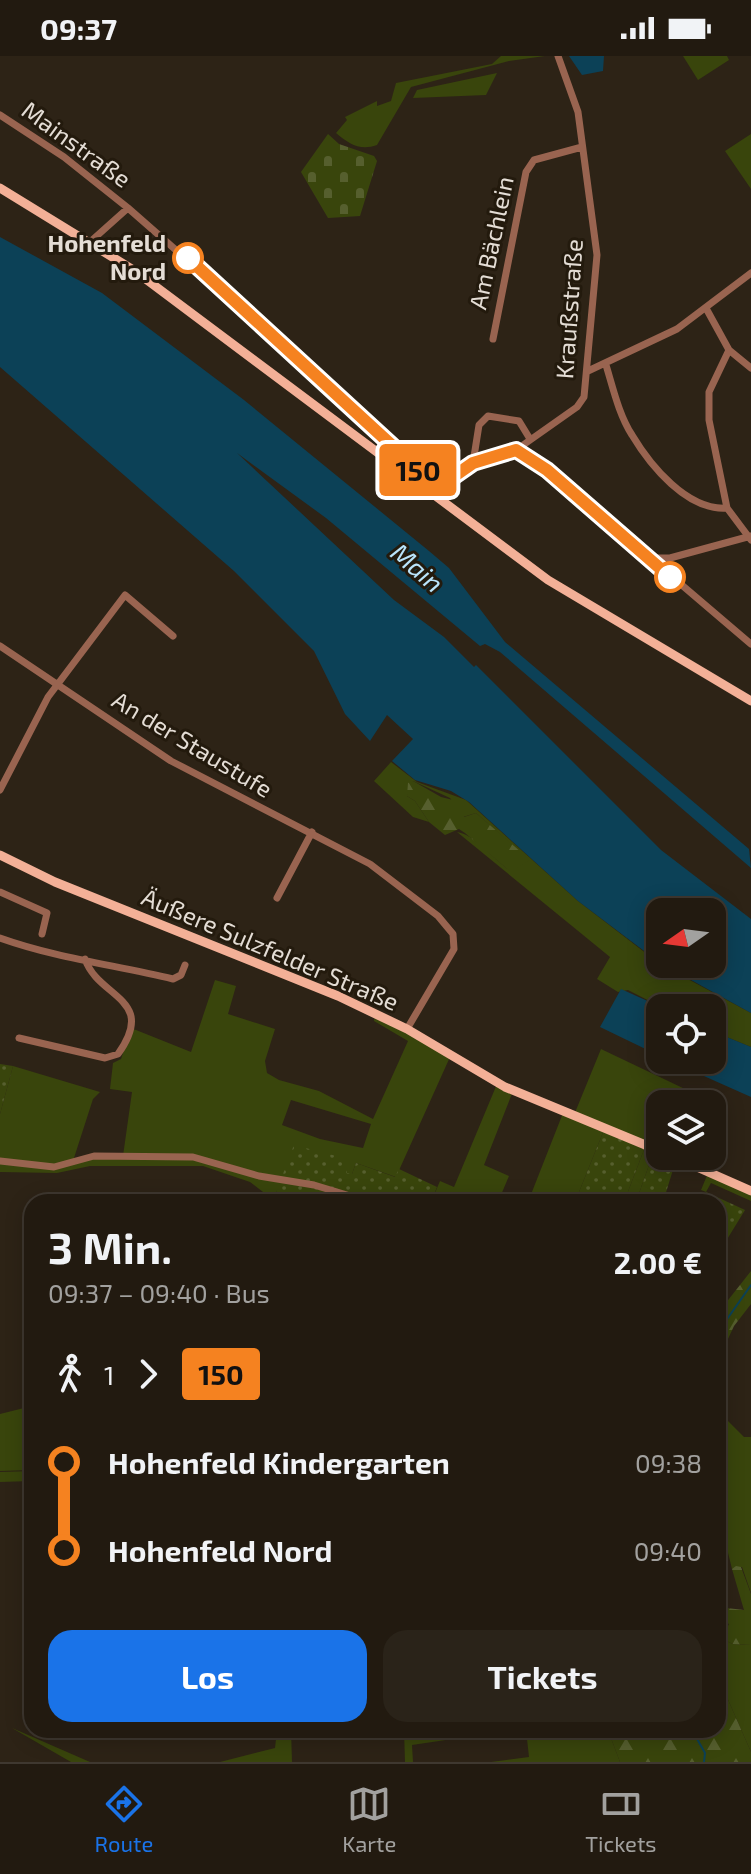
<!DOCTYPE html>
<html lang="de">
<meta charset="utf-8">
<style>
body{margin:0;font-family:"Exo 2",sans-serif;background:#2a2319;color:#f1f3f6;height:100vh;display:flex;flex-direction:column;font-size:30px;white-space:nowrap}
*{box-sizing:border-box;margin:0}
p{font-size:26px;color:#a2a19f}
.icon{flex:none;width:44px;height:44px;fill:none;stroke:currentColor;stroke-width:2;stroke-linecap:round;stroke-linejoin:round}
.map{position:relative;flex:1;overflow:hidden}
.panel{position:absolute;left:24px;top:1138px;width:702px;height:544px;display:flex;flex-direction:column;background:#221a10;border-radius:24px;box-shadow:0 4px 20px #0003,0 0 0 2px #3f3830}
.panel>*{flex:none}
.badge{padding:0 16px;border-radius:6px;font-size:28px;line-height:52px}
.needle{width:52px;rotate:256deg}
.tools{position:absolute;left:646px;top:842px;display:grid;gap:16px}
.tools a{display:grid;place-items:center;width:80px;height:80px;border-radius:16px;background:#221a10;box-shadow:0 4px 20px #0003,0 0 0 2px #3f3830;font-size:40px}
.map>.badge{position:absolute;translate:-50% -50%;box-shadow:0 0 0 4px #fff}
.legs{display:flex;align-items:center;gap:12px;height:88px;padding:0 24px;font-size:26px}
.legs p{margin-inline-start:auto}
.head{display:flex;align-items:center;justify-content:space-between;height:136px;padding:0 24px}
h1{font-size:44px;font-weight:700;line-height:60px}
.action{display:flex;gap:16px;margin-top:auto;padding:16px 24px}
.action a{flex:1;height:92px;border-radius:24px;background:#1a73e8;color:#fff;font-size:32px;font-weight:700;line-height:92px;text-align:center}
.action a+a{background:#2a2319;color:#f1f3f6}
ul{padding:0 24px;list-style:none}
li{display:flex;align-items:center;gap:28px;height:88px;font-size:30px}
li i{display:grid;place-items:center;width:12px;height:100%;margin:0 10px;background:currentColor}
li i::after{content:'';width:20px;height:20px;margin:-10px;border:6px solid;border-radius:50%;background:#221a10}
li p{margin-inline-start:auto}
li:first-child i{background:linear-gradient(#0000 50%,currentColor 0)}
li:last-child i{background:linear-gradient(currentColor 50%,#0000 0)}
.status{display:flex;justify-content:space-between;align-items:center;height:56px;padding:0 40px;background:#221a10;direction:ltr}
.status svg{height:22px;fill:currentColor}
.tab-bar{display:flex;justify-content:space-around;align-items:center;height:112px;border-top:2px solid #3f3830;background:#221a10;font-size:22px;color:#a2a19f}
.tab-bar a{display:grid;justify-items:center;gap:4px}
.tab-bar .selected{color:#1a73e8}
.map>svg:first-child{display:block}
.green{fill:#39450c;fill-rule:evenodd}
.forest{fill:url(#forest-firs)}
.cemetery{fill:url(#cemetery-stones)}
.garden{fill:url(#garden-dots)}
.water{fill:#0c4157}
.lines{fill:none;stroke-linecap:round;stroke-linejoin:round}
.stream{stroke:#0c4157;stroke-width:2}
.minor{stroke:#996450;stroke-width:7}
.major{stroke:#f3b097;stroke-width:9}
.line-1-casing{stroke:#fff;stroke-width:18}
.line-1{stroke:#f58220;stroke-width:12}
.stop-1-dot{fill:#fff;stroke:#f58220;stroke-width:4}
.labels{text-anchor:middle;stroke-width:6;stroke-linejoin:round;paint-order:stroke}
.street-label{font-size:24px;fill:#e4ddd5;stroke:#231a0d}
.stop-label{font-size:24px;font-weight:bold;fill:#e4ddd5;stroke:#231a0d;text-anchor:end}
.water-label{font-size:26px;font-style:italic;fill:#b9e4fb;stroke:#231a0d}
</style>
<div class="status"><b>09:37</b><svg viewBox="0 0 49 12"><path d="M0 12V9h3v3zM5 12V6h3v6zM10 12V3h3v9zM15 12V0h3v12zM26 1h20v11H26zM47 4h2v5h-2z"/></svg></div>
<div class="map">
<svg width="751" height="1706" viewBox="0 0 751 1706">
<defs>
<pattern id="forest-firs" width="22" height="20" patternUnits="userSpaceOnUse" patternTransform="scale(2)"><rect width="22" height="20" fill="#39450c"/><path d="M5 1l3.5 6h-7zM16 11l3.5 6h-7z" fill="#565f2e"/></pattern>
<pattern id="cemetery-stones" width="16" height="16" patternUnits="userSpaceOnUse" patternTransform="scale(2)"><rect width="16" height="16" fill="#39450c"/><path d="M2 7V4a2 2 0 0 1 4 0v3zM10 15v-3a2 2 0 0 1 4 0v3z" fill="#565f2e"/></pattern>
<pattern id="garden-dots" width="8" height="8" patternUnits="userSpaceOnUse" patternTransform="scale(2)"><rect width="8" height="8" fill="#39450c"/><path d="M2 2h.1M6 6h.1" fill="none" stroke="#565f2e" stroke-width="1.8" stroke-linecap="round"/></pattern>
</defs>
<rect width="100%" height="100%" fill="#2d2316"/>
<path class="green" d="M501 0H545L509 5 411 31 377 89C360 95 349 88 336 77L347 64 345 61 377 45V50L391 45 396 27 492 8Z
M683 0H727L729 4 698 24Z
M497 17 486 39 413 42 417 34Z
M751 78V133L725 95Z
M391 706 417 726 466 744 578 845 660 908 751 957V991L712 975V952H663L628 934 618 936 597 923 610 901 457 776C474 778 495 805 511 815L529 804 476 757 463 761 450 742 413 725 407 740 415 745 429 766 413 761 374 725Z
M215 924 236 930 228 958 275 973 265 1005 267 1017 279 1024 319 1035 373 1063 408 985 374 965 375 959 450 1001 396 1121 356 1107 352 1118 283 1124 275 1138 301 1146H276L250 1126 203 1110H90L57 1117 0 1116V1058L13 1010 100 1036 93 1043 73 1105 123 1100 132 1036 110 1033 113 1007 121 1003 131 972 191 996ZM291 1044 371 1068 363 1092 320 1083 282 1069Z
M601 993 708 1044 706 1048H660V1093L574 1059Z
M497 1028 513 1035 484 1109 509 1120 498 1146H431L440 1125 454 1131Z
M563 1057 604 1074 575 1146H528Z
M645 1091 654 1095 636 1146H624Z
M708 1117 751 1136V1145L711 1127 706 1136 701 1134Z
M32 1350V1414L0 1415V1358Z
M718 1355 744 1381H751V1537L742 1511 732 1513 718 1456Z
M32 1415V1425L0 1426V1416Z
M718 1581 733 1588 751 1589V1696L718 1621Z
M12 1672 90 1706H71Z
M277 1674H291L292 1706H220L275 1692Z
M404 1674H514L412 1689 413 1706H405Z
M526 1674H608L620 1706H491L529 1701Z"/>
<path class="forest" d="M413 725 441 741 461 746 464 761 476 757 530 804 511 816 465 777 459 773 445 779 429 766 415 745 407 740 408 727Z
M751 1215V1248L734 1270 720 1300 722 1331 718 1346V1239L725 1248Z
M736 1510 741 1511 751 1538V1589L733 1588 718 1581V1572H727L729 1568 718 1562V1551L744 1554 732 1513Z
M718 1621 751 1696V1706H620L608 1674H718Z"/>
<path class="cemetery" d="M328 78 339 88 374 100 377 105 360 160 328 162 301 116Z"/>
<path class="garden" d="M0 1008 13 1010 0 1058Z
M604 1074 645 1091 624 1146H575Z
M294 1089 344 1102 347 1117 352 1118 356 1107 395 1121 399 1113 437 1131 431 1146H302L275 1139Z
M654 1095 676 1104 663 1146H636Z
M706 1136 745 1154 718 1198V1146H703Z"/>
<path class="water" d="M569 0H604L603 15 582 19Z
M0 181 102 237 244 344 429 495 449 512 505 586 749 793 751 812 500 596 485 588 480 590 326 462 237 397 394 544 444 581 474 611 476 609 661 794 751 863V957L662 908H712V856H660V907L578 845 469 746 451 735 415 724 392 705 413 683 387 659 370 685 345 658 314 595 234 515 0 311Z
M621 933 663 952H660V1000L600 971Z
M712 975 751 991V1041L668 1004H712Z"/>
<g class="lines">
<path class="stream" d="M718 1276 751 1229
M692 1674 705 1697 704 1706"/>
<path class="minor" d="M0 59 64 101 128 152
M90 186 128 152 283 288 389 390 440 430 473 407 516 394 577 351 584 341 597 199 578 56 558 0
M707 254 729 294 709 336V364L727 452 751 484
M493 283 526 116 534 104 582 91
M729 294 751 312
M606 309C613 332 619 359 632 379 650 409 687 455 727 452
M588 315 677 273 751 217
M516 394 547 414 751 588
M473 407 479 369 488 360 519 365 530 383
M648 502H670L751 480
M0 590 171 705 370 808 438 860 453 878 454 893 407 973
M0 734 48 641 125 539 173 580
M0 836 47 857 42 878
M277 842 312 776
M0 882C56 902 115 909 173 923L181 919 185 909
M19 982 105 1002 118 998C158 942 98 942 85 903
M0 1105 54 1111 94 1100 193 1101 259 1120 314 1129 370 1146"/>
<path class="major" d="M0 132 135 215 548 524 751 645
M0 799 55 826 338 940 407 973 505 1031 660 1095
M672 1100 751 1135"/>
</g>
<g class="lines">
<defs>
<path id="line-1" d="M188 202 423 418 440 430 473 407 516 394 547 414 670 521"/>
</defs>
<use href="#line-1" class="line-1-casing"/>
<use href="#line-1" class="line-1"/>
</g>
<g class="stop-1-dot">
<circle cx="188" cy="202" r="14"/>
<circle cx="670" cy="521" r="14"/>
</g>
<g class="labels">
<g class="street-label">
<text transform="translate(76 89) rotate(36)" y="8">Mainstraße</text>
<text transform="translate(492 187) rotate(-78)" y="8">Am Bächlein</text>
<text transform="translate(570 253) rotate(-86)" y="8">Kraußstraße</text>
<text transform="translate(192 689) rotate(31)" y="8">An der Staustufe</text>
<text transform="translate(270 894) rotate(23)" y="8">Äußere Sulzfelder Straße</text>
</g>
<g class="stop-label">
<text x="166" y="196">Hohenfeld<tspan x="166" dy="28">Nord</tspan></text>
</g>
<g class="water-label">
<text transform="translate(417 512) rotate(41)" y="9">Main</text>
</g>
</g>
</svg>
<div class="tools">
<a><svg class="needle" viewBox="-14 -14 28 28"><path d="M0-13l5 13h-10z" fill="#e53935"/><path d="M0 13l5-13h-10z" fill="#a2a19f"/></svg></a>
<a><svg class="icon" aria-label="locate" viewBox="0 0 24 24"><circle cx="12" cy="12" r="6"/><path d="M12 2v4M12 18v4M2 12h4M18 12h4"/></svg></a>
<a><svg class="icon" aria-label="layers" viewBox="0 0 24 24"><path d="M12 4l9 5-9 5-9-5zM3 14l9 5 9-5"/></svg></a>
</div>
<b class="badge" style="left:418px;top:414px;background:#f58220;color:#111">150</b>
<section class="panel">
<div class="head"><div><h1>3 Min.</h1><p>09:37 – 09:40 · Bus</p></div><b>2.00 €</b></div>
<div class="legs"><svg class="icon" aria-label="walk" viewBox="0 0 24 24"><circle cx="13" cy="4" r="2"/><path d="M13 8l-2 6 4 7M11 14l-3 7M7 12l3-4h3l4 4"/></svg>1<svg class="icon" aria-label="forward" viewBox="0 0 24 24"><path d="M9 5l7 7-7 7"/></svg><b class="badge" style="background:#f58220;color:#111">150</b></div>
<ul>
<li><i style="color:#f58220"></i><b>Hohenfeld Kindergarten</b><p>09:38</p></li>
<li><i style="color:#f58220"></i><b>Hohenfeld Nord</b><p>09:40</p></li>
</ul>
<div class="action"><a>Los</a><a>Tickets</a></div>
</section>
</div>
<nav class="tab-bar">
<a class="selected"><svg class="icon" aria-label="directions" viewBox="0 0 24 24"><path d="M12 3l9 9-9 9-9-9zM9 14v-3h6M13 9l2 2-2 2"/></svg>Route</a>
<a><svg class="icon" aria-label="map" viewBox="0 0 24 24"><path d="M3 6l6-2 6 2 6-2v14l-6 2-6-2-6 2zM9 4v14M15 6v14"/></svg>Karte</a>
<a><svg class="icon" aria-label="tickets" viewBox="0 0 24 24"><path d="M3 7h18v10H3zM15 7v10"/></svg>Tickets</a>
</nav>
